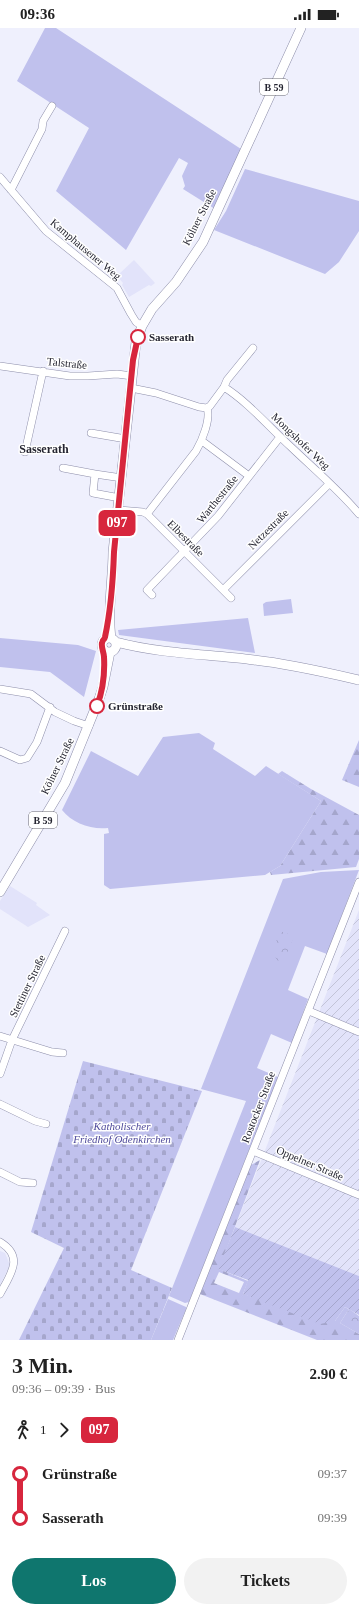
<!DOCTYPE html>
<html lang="de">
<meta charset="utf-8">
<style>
body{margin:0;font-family:Georgia,serif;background:#f2f2f2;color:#222;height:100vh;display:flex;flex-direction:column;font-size:15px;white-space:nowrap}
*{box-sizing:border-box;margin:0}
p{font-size:13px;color:#767676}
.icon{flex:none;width:22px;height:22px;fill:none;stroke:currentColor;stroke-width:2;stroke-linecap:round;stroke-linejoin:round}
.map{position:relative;height:1312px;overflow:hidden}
.sheet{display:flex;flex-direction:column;background:#fff;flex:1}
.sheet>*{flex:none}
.badge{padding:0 8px;border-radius:6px;font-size:14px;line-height:26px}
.map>.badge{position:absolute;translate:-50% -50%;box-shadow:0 0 0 2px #fff}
.legs{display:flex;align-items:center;gap:6px;height:44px;padding:0 12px;font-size:13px}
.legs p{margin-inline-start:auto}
.headline{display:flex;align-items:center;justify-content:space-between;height:68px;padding:0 12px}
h1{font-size:22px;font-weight:700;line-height:30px}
.button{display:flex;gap:8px;margin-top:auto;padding:8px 12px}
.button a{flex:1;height:46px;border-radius:24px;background:#0f766e;color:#fff;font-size:16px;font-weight:700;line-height:46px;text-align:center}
.button a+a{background:#f2f2f2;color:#222}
ul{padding:0 12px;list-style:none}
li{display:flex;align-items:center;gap:14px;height:44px;font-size:15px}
li i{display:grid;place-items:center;width:6px;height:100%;margin:0 5px;background:currentColor}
li i::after{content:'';width:10px;height:10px;margin:-5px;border:3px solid;border-radius:50%;background:#fff}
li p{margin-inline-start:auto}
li:first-child i{background:linear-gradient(#0000 50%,currentColor 0)}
li:last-child i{background:linear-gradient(currentColor 50%,#0000 0)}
.status{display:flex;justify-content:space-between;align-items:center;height:28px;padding:0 20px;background:#fff;direction:ltr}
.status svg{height:11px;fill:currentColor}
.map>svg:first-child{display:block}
.built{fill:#e2e3fa}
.industrial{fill:url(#industrial-furrows)}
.grass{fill:#c0c1ed}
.forest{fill:url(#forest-firs);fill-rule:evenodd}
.cemetery{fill:url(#cemetery-stones)}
.park{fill:url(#park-crowns)}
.garden{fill:url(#garden-furrows)}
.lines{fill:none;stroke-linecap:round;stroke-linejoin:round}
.minor-casing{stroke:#8d8eaa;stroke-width:8}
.major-casing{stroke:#8d8eaa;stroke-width:10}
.minor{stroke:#fff;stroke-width:7}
.major{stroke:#fff;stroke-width:9}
.line-1-casing{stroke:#fff;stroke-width:9}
.line-1{stroke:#d7263d;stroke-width:6}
.stop-1-dot{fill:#fff;stroke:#d7263d;stroke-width:2}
.labels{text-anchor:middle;stroke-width:3;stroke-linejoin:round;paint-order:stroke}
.shield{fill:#fff;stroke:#66666f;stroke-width:1}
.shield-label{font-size:10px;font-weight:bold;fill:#252531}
.street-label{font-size:11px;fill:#252531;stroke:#fff}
.stop-label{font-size:11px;font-weight:bold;fill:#252531;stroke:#fff;text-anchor:start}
.park-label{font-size:11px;font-style:italic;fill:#4f4a9b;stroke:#fff}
.neighbourhood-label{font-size:12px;font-weight:bold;fill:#252531;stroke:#fff}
</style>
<div class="status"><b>09:36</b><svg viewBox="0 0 49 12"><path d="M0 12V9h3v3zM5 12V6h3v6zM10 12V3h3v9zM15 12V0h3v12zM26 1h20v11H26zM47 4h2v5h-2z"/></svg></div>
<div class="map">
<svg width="359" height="1312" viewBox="0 0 359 1312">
<defs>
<pattern id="industrial-furrows" width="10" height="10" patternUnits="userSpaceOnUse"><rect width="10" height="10" fill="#e2e3fa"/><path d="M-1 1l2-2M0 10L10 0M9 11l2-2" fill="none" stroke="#c2c3d7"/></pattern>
<pattern id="forest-firs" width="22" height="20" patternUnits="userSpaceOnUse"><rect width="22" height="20" fill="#c0c1ed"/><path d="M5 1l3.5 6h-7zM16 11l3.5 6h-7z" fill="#a5a6cc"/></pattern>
<pattern id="cemetery-stones" width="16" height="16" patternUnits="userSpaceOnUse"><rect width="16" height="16" fill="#c0c1ed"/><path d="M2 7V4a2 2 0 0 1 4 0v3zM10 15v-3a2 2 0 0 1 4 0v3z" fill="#a5a6cc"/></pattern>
<pattern id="park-crowns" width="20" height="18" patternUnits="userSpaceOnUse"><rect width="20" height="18" fill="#c0c1ed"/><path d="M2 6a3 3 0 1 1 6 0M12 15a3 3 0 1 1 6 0" fill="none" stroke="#a5a6cc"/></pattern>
<pattern id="garden-furrows" width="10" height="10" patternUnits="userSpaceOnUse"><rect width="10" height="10" fill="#c0c1ed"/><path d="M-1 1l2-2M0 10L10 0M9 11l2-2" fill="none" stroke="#a5a6cc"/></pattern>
</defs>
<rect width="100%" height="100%" fill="#eff0fd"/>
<path class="built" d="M134 232 155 255 151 258 149 257 129 269 122 257 123 255 117 248Z
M10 858 37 875 36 877 50 887 28 899 0 881V873Z
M0 1223 5 1225 10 1237 0 1257Z"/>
<path class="industrial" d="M359 882V1248L235 1199Z"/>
<path class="grass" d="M45 0H56L241 121 215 181 183 161 185 158 182 148 188 135 179 130 126 222 56 163 89 100 17 53Z
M245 141 359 173V203L339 234 325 246 214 202 226 183Z
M291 571 293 585 264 588 263 576 266 574Z
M248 590 255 625 119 607 118 602Z
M0 610 78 617 96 623 84 669 50 644 0 639Z
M199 705 215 715 213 721 255 748 266 738 321 773 280 838 265 847 110 861 104 857V806L109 805 108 800C91 802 72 795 62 782L91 723 138 748 163 709Z
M359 842 327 926 305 918 288 962 308 971 292 1015 271 1006 257 1040 278 1049 189 1274 185 1275 169 1268 246 1073 201 1061 283 851 321 844Z
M168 1271 186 1279V1281L173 1312H151Z"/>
<path class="forest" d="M359 712V759L342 752Z
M282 743 311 761 359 787V831L356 839 271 847 270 844 280 838 321 773 278 746Z
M260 1132 219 1241 248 1253 243 1266 335 1293 345 1279 359 1288 349 1281 340 1295 359 1306V1312H317L200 1266 251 1137ZM219 1244 244 1254 239 1265 214 1255Z"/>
<path class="cemetery" d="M83 1033 202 1063 131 1242 172 1260 151 1312H19L64 1220 31 1204Z"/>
<path class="park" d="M280 903 294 908 282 938 275 945 272 942 278 933 273 926 278 917 276 911Z
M349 1281 359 1288V1306L340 1295Z"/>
<path class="garden" d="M235 1199 359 1248V1287L345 1279 335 1293 320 1296 243 1266 248 1252 218 1241Z"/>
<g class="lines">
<defs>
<path id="minor" d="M0 149 46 203 117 260 131 286 136 294 142 298
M11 162 42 101 43 93 52 78
M0 338 70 348H88L117 346 132 348
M224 359C248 374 270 400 291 419 314 441 339 462 359 486
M131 360 156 365 199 379 207 380 210 378 224 359 227 352 253 320
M91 405 126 411
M202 413 249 448
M25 424 43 343
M63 440 95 446 93 465 120 470
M95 446 122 450
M119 482 143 484 147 486 231 570
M147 486 196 423C202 413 211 391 207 380
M223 562 329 456
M152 567 147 562 218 488 280 409
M0 661 31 666 55 684 74 693 89 698
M0 723 20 732 27 730 37 714 50 679
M309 983 359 1004
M0 1008 52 1024 63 1025
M0 1046 12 1012 65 903
M0 1076 35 1093 46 1096
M253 1123 359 1167
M0 1144 20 1154 33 1155
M0 1214C25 1229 10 1247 0 1266
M178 1312 359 854"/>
<path id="major" d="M102 617a7 7 0 1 1 14 0a7 7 0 1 1-14 0Z
M111 610C107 583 113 551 113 524L136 314 142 298 152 281 176 254 203 214 301 0
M116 614C161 626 208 626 254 632 290 636 324 644 359 652
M0 864 65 755 99 671 103 659 110 624"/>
</defs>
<use href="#minor" class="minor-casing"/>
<use href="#major" class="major-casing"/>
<use href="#minor" class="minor"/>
<use href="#major" class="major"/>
</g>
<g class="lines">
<defs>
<path id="line-1" d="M97 678C103 662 105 647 104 629 104 625 101 619 102 615 103 610 104 613 105 609 111 581 113 553 114 524L133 332 138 309"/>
</defs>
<use href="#line-1" class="line-1-casing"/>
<use href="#line-1" class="line-1"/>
</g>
<g class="stop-1-dot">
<circle cx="138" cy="309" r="7"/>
<circle cx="97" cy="678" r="7"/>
</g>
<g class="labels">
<g class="shield">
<rect x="260" y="51" width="28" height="16" rx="3"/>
<rect x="29" y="784" width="28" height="16" rx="3"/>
</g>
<g class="shield-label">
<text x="274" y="63">B 59</text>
<text x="43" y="796">B 59</text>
</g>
<g class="street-label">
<text transform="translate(199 189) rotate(-63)" y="4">Kölner Straße</text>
<text transform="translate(86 221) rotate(40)" y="4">Kamphausener Weg</text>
<text transform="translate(67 335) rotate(6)" y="4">Talstraße</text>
<text transform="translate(301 413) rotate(44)" y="4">Mongshofer Weg</text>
<text transform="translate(217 471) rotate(-51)" y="4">Warthestraße</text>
<text transform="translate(268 501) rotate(-45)" y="4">Netzestraße</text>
<text transform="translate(186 510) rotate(45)" y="4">Elbestraße</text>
<text transform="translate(57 738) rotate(-64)" y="4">Kölner Straße</text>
<text transform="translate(27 958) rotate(-64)" y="4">Stettiner Straße</text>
<text transform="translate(258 1079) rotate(-69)" y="4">Rostocker Straße</text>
<text transform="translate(310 1135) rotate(23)" y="4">Oppelner Straße</text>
</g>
<g class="stop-label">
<text x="149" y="313">Sasserath</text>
<text x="108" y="682">Grünstraße</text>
</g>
<g class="park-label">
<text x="122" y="1102">Katholischer<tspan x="122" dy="13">Friedhof Odenkirchen</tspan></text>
</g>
<g class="neighbourhood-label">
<text x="44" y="425">Sasserath</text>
</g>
</g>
</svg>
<b class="badge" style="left:117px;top:495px;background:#d7263d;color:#fff">097</b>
</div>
<section class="sheet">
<div class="headline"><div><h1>3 Min.</h1><p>09:36 – 09:39 · Bus</p></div><b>2.90 €</b></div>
<div class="legs"><svg class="icon" aria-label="walk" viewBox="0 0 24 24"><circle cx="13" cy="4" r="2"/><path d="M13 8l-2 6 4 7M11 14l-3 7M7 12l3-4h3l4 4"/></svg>1<svg class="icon" aria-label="forward" viewBox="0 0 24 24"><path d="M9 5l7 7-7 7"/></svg><b class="badge" style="background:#d7263d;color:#fff">097</b></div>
<ul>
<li><i style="color:#d7263d"></i><b>Grünstraße</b><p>09:37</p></li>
<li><i style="color:#d7263d"></i><b>Sasserath</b><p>09:39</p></li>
</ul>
<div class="button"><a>Los</a><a>Tickets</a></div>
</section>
